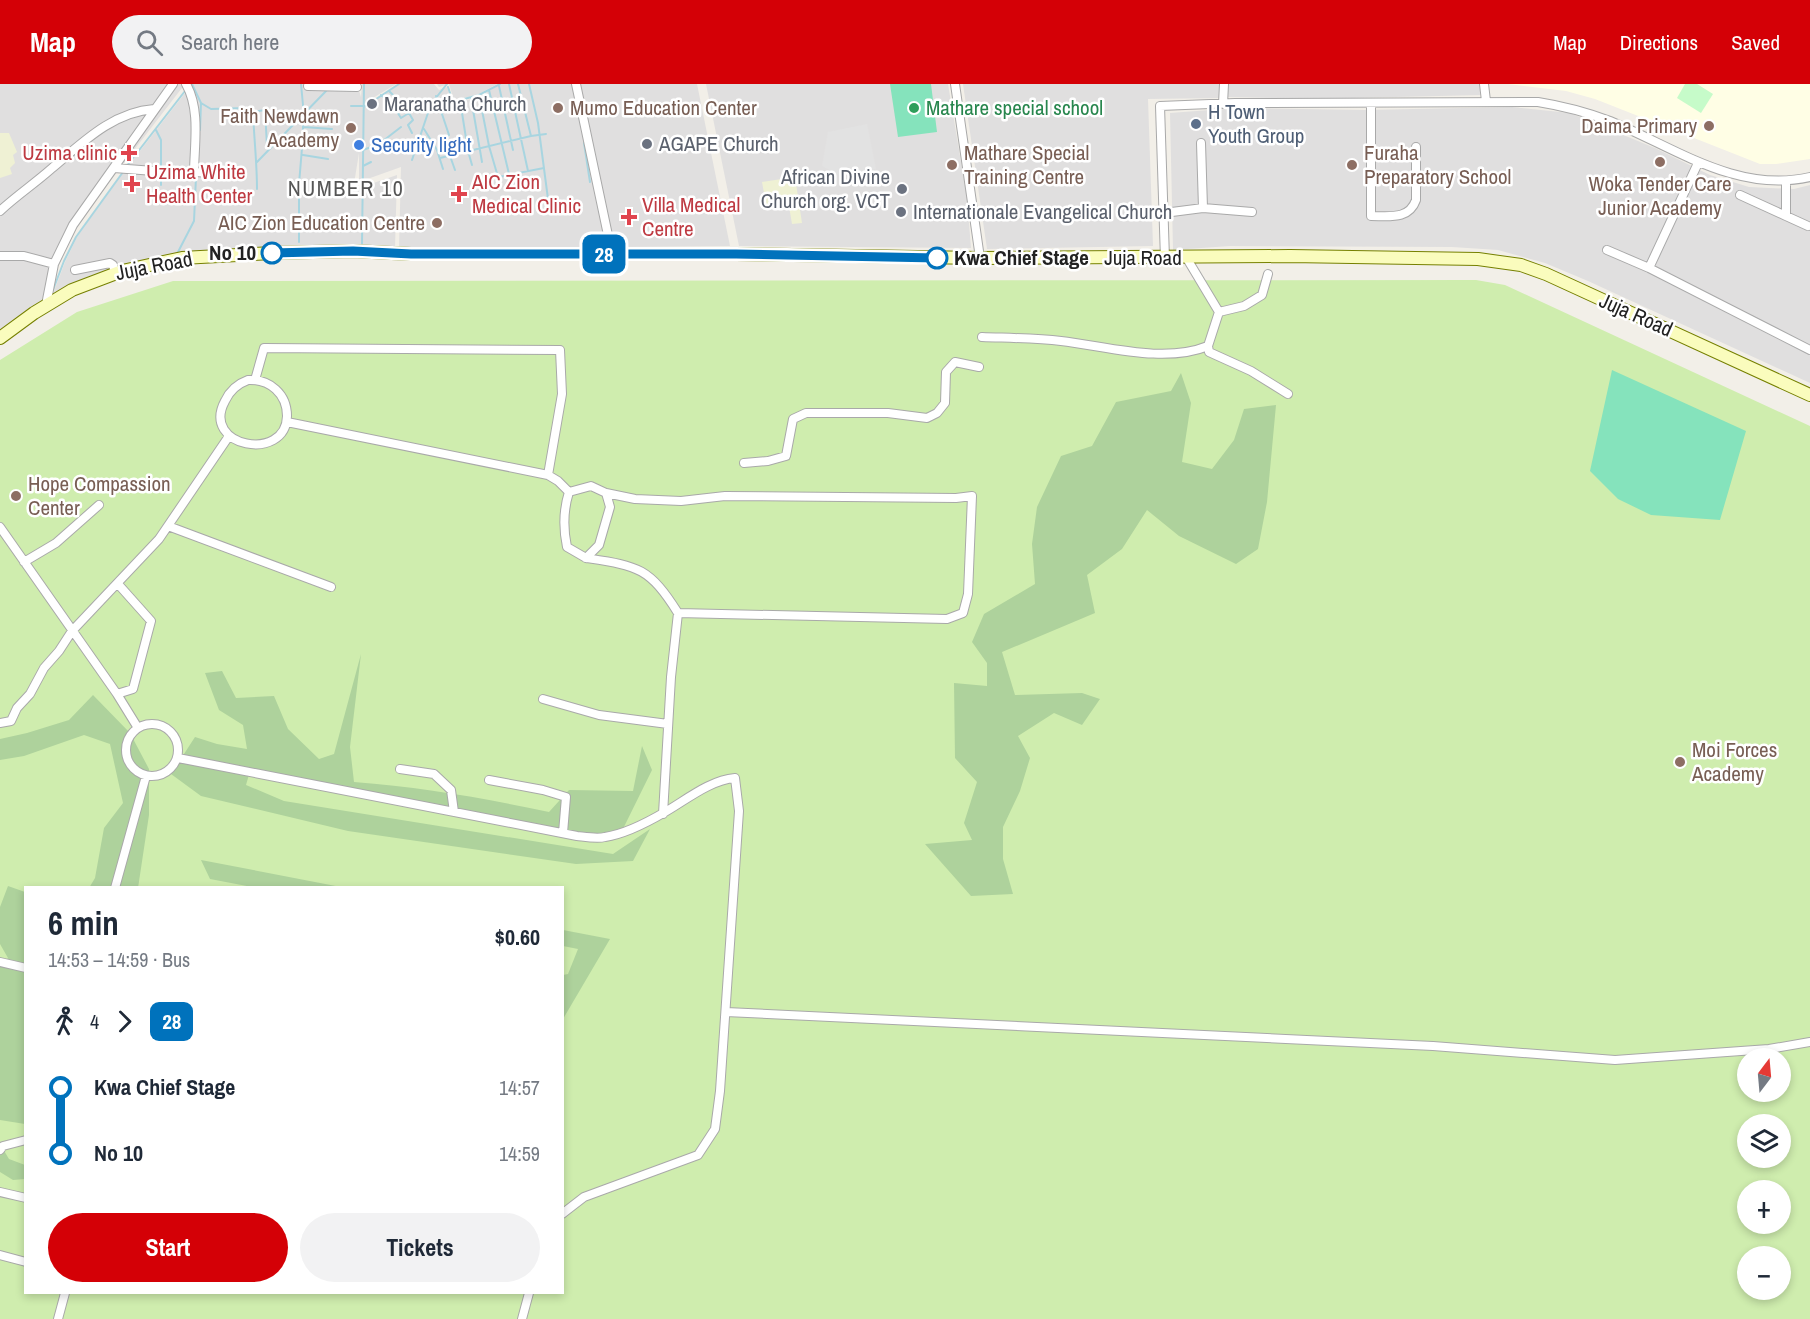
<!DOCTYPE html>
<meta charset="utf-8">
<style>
body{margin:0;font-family:"Archivo Narrow",sans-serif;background:#f2f2f3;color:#1f2937;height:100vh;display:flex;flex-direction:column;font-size:22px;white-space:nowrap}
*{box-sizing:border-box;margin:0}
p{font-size:20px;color:#747a83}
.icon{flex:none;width:33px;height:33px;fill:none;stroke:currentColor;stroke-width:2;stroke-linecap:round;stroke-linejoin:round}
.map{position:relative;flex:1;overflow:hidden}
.drawer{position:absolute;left:24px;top:802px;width:540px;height:408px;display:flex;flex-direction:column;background:#fff;border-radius:0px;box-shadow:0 3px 9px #0003}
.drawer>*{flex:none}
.badge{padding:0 12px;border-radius:9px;font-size:21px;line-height:39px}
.needle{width:39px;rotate:16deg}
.buttons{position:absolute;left:1737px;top:964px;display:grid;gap:12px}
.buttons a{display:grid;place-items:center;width:54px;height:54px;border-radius:50%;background:#fff;box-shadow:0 3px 9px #0003;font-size:30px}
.map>.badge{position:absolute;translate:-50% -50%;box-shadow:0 0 0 3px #fff}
.legs{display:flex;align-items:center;gap:9px;height:66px;padding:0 24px;font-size:20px}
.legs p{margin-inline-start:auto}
.overview{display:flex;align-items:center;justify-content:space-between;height:102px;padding:0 24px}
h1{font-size:33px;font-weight:800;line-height:45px}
.cta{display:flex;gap:12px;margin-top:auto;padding:12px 24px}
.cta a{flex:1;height:69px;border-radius:36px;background:#d40006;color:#fff;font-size:24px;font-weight:800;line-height:69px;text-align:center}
.cta a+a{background:#f2f2f3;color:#1f2937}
ul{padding:0 24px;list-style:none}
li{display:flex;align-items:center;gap:21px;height:66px;font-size:22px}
li i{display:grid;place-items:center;width:9px;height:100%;margin:0 8px;background:currentColor}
li i::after{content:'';width:15px;height:15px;margin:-8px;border:4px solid;border-radius:50%;background:#fff}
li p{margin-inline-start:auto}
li:first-child i{background:linear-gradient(#0000 50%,currentColor 0)}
li:last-child i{background:linear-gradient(currentColor 50%,#0000 0)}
header{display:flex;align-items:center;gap:36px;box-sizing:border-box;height:84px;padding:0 30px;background:#d40006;color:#fff}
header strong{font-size:28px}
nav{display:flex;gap:33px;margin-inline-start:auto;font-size:21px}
.search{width:420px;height:54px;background:#f2f2f3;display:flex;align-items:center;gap:15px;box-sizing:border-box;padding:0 21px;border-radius:33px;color:#747a83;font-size:22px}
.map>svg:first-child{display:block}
.residential{fill:#e0dfdf}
.education{fill:#fffee5}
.farmland{fill:#eff1d4}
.grass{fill:#cfedae;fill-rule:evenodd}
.forest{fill:#aed29c}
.park{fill:#c6fbc9}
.pitch{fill:#85e3bc}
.parking{fill:#e2e2e2}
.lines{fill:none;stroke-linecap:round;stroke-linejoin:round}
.stream{stroke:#a8d5e0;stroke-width:2}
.street-casing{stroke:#a9a9a9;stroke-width:10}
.secondary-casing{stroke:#768001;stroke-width:14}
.street{stroke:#fff;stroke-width:8}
.secondary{stroke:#fafcbd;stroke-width:12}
.line-1-casing{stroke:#fff;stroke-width:14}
.line-1{stroke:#0072bc;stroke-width:9}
.worship-dot{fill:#6b7280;stroke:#fff;stroke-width:2}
.education-dot{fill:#8d6e63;stroke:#fff;stroke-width:2}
.leisure-dot{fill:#2e9e5b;stroke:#fff;stroke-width:2}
.service-dot{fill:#5c6f8a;stroke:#fff;stroke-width:2}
.shop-dot{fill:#3f7fe0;stroke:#fff;stroke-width:2}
.health-dot{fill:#e0444e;stroke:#fff;stroke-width:2}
.stop-1-dot{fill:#fff;stroke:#0072bc;stroke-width:3}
.labels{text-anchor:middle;stroke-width:5;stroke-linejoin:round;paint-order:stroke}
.worship-label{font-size:21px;fill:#5b616d;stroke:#fff;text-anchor:start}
.education-label{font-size:21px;fill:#785e54;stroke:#fff;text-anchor:start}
.leisure-label{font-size:21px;fill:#27864d;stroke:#fff;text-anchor:start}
.service-label{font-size:21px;fill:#4e5e75;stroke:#fff;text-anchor:start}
.shop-label{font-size:21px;fill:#366cbe;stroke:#fff;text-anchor:start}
.health-label{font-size:21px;fill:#be3a42;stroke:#fff;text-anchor:start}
.stop-label{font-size:21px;font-weight:bold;fill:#222;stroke:#fff;text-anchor:end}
.street-label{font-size:21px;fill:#222;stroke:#fff}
.neighbourhood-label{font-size:22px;letter-spacing:1.5px;fill:#555;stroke:#fff}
</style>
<header>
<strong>Map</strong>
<div class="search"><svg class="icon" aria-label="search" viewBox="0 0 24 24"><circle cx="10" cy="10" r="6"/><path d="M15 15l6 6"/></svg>Search here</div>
<nav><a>Map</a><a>Directions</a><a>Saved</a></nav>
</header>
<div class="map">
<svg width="1810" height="1235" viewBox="0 0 1810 1235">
<rect width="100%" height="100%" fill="#f2efe8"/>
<path class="residential" d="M0 0H185L107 101 67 157 44 216 0 251Z
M192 0H357L361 13 362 0H396L363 20 364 23 400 0H434L439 6 447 3 452 19 477 14 501 0H697L730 162 399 165 401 83 359 98V69L353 106 397 91 395 164 187 170 51 215 65 178 77 153 115 99Z
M437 0H497L477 11 454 16 449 0 439 3Z
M706 0H948L967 114 971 164 739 162Z
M963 0H1219V14L1148 15 1153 162 987 165Z
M1228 0H1482V11L1309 15 1228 13Z
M1512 23 1570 29 1655 64 1710 91 1749 103 1794 105 1810 101V299L1588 197 1545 179 1498 166 1452 163 1230 162 1173 166 1170 29 1236 24 1365 26Z"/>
<path class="education" d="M1508 0H1810V75L1776 80H1760L1595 15 1566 7Z"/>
<path class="farmland" d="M0 49H9L17 68 13 71 15 79 10 84 12 90 0 94Z
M795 93 802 139 792 140 789 122 767 125 762 98Z"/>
<path class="grass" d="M1476 196 1505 201 1810 342V1235H0V276L77 228 173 197ZM26 804H562V1209H26ZM1748 975H1780V1008H1748ZM1748 1041H1780V1074H1748ZM1748 1107H1780V1140H1748ZM1748 1173H1780V1206H1748Z"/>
<path class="forest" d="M1181 289 1191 319 1182 378 1212 385 1234 356 1244 325 1276 321 1267 418 1258 465 1236 480 1179 452 1147 426 1122 465 1087 491 1095 529 1002 568 1015 611 1082 609 1100 615 1082 641 1054 629 1018 652 1030 674 1020 707 1003 743V775L1013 810 971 812 925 760 972 756 964 739 977 698 955 674 954 599 987 602V579L972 558 984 530 1035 500 1032 460 1037 423 1061 372 1092 362 1116 318 1171 307Z
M361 570 350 663 354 698C421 703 483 714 549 728L569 706 633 707 642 662 652 686 618 755 545 748 250 687 246 701 284 717 613 770 650 745 633 777 576 780 348 747 201 712 171 690 195 653 217 660 247 665 243 641 219 626 205 589 222 587 236 614 274 612 288 645 319 675 334 670Z
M93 611 130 649 149 685V731L138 804H89L95 794 104 744 123 719 110 660 84 651 24 672 0 676V655L27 649 69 636Z
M201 776 346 804H258L210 795Z
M8 802 25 808V1040L0 1036V882L8 874 0 860V823Z
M563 846 610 855 563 935V891L568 890 578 865 563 862Z
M0 1060 9 1075 25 1081V1095L13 1096 0 1088Z"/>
<path class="park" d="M1685 0H1697L1713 10 1701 29 1677 14Z"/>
<path class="pitch" d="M890 0H931L937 48 898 53Z
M1612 286 1746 347 1720 436 1651 431 1618 415 1590 387Z"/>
<path class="parking" d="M867 40 876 85 841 92 822 82 828 48Z"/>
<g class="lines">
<path class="stream" d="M192 0 201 19 200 46
M509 0 528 87
M518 0 531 52
M529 0 538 39 548 115
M499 2 513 66
M448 3 453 18 479 11 500 0
M489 6 509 90
M389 7 403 21 396 26 401 34 409 29 413 36 408 41 412 49
M381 11 387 16
M479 11 489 62 498 93
M436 12 449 51 444 55 455 86
M471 14 482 78
M460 16 468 67 472 81
M201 19 211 25 246 24 253 28C254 54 257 79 257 105
M351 22H363
M364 23 399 0
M253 28 265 26 267 62
M303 43 332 45
M424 45 437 66 443 85
M156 46 161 56V84
M303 52 313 55 330 54
M584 59 590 98
M354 64 362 61
M363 66 379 60 401 43
M303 71 328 75
M440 74 531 52 546 50
M412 76 431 20 447 0
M257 78 328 5
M363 82 371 78
M126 83 185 7
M161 89V101
M473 98 544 84
M299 158V100L303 52V21L301 0
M362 160 364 0
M178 168 194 137 196 93
M53 206 64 177 76 153 123 88"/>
<defs>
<path id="street" d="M576 0 612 170
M955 0 980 174
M1484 0 1486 17
M308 2 357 3
M1223 20 1224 0
M1371 20V132C1389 132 1409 136 1416 116V63
M1201 59 1203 124
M1698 79 1649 184 1810 266
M114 84 194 90C194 62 201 26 186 0
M194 88 233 90
M1740 111 1786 132V97
M0 127C16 112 34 100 51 85 81 60 112 28 154 25
M1164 129 1203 124 1252 128
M1786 132 1808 142
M1607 166 1649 184
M0 172H24L54 180
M1165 175 1160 22 1235 19 1538 18C1563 22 1586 28 1610 37 1674 63 1737 110 1810 93
M75 186 110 179 113 181 115 189
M46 221 54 180 73 141 173 0
M1219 228 1244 222 1262 211 1268 190
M982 253C1009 254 1035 254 1061 257 1106 262 1164 280 1208 262L1219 228 1186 173
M1208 262 1209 268 1251 287 1288 310
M248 296C270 295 287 310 287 332 286 379 200 363 225 317 230 306 237 300 248 296Z
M255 296 264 264 560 266 562 310 548 391 287 338
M744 379 768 377 786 372 793 335 806 329H888L927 334 937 329 945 319 946 288 955 278 979 283
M548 391 558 397 569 408
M591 402 606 409 610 423 599 461 586 474 567 463C563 444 563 427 569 408Z
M168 442 331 503
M0 443 117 610 138 644
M586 474C638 482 649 483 678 529L947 535 963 529 968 510 972 412 956 414 725 412 681 417 635 415 606 409
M24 478 56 459 99 421
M117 610 133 605 151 537 118 500
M543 615 599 631 668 640
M0 639 11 637 17 624 30 610 44 584 59 567 72 547 159 455 229 352
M126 666a26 26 0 1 1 52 0a26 26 0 1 1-52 0Z
M178 674 577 752C586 753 597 755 605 753 625 750 648 738 665 728 686 716 710 696 735 694L739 727 720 1007 715 1045 698 1071 584 1113 562 1130
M400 685 434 690 451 706 454 728
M489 696 543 706 566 713 563 749
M663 730 671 593 678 529
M115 804 146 692
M0 878 26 884
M726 928 1433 962 1615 976 1769 965 1810 958
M0 1066 3 1062 26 1056
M0 1108 26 1114
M0 1171 26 1178
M58 1235 65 1209
M522 1235 529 1209"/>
<path id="secondary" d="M0 254 34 229 72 206 122 187 182 174 272 169 353 167 411 170H736L980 174 1290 172 1478 175 1521 181 1546 190 1810 311"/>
</defs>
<use href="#street" class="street-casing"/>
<use href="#secondary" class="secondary-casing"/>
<use href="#street" class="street"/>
<use href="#secondary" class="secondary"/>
</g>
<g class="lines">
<defs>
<path id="line-1" d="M272 169 353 167 411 170H736L937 174"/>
</defs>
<use href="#line-1" class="line-1-casing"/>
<use href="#line-1" class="line-1"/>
</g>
<g class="worship-dot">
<circle cx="372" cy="20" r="6"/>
<circle cx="647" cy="60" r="6"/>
<circle cx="902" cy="105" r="6"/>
<circle cx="901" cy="128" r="6"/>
</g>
<g class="education-dot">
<circle cx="558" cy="24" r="6"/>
<circle cx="1709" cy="42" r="6"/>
<circle cx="351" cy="44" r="6"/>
<circle cx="1660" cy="78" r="6"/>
<circle cx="952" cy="81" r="6"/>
<circle cx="1352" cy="81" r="6"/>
<circle cx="437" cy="139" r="6"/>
<circle cx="16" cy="412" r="6"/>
<circle cx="1680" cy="678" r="6"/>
</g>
<circle class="leisure-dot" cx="914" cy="24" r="6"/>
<circle class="service-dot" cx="1196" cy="40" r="6"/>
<circle class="shop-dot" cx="359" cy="61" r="6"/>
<g class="health-dot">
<path d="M126 60h6v6h6v6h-6v6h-6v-6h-6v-6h6z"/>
<path d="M129 91h6v6h6v6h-6v6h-6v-6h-6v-6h6z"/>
<path d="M456 101h6v6h6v6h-6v6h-6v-6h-6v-6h6z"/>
<path d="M626 124h6v6h6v6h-6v6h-6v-6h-6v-6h6z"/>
</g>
<g class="stop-1-dot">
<circle cx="272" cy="169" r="10"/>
<circle cx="937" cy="174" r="10"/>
</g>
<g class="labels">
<g class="worship-label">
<text x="384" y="27">Maranatha Church</text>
<text x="659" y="67">AGAPE Church</text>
<text x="890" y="100" text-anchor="end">African Divine<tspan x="890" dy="24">Church org. VCT</tspan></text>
<text x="913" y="135">Internationale Evangelical Church</text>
</g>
<g class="education-label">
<text x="570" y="31">Mumo Education Center</text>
<text x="339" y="39" text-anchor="end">Faith Newdawn<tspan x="339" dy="24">Academy</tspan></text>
<text x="1697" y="49" text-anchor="end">Daima Primary</text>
<text x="964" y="76">Mathare Special<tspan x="964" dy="24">Training Centre</tspan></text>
<text x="1364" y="76">Furaha<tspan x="1364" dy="24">Preparatory School</tspan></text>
<text x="1660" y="107" text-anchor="middle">Woka Tender Care<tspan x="1660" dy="24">Junior Academy</tspan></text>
<text x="425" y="146" text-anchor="end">AIC Zion Education Centre</text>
<text x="28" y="407">Hope Compassion<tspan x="28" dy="24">Center</tspan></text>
<text x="1692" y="673">Moi Forces<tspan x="1692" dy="24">Academy</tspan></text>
</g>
<g class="leisure-label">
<text x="926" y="31">Mathare special school</text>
</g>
<g class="service-label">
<text x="1208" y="35">H Town<tspan x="1208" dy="24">Youth Group</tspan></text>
</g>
<g class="shop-label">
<text x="371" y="68">Security light</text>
</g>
<g class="health-label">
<text x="117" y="76" text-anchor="end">Uzima clinic</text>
<text x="146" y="95">Uzima White<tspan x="146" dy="24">Health Center</tspan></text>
<text x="472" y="105">AIC Zion<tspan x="472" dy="24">Medical Clinic</tspan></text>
<text x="642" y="128">Villa Medical<tspan x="642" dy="24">Centre</tspan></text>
</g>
<g class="stop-label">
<text x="256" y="176">No 10</text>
<text x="954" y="181" text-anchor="start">Kwa Chief Stage</text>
</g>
<g class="street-label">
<text x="1143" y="181">Juja Road</text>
<text transform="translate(154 182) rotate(-11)" y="7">Juja Road</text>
<text transform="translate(1636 231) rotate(24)" y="7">Juja Road</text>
</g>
<g class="neighbourhood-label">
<text x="346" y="112">NUMBER 10</text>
</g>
</g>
</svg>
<div class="buttons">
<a><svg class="needle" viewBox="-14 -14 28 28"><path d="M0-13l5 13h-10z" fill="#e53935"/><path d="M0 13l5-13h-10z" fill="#747a83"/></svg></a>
<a><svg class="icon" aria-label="layers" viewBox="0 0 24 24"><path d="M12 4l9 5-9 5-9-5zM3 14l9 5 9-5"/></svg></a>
<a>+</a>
<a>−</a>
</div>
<b class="badge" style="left:604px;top:170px;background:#0072bc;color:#fff">28</b>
<section class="drawer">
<div class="overview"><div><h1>6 min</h1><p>14:53 – 14:59 · Bus</p></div><b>$0.60</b></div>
<div class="legs"><svg class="icon" aria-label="walk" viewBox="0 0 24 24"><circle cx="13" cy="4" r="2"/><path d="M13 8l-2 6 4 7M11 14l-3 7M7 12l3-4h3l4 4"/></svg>4<svg class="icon" aria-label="forward" viewBox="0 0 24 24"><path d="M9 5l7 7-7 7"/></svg><b class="badge" style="background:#0072bc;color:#fff">28</b></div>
<ul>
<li><i style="color:#0072bc"></i><b>Kwa Chief Stage</b><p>14:57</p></li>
<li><i style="color:#0072bc"></i><b>No 10</b><p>14:59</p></li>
</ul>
<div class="cta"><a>Start</a><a>Tickets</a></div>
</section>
</div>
